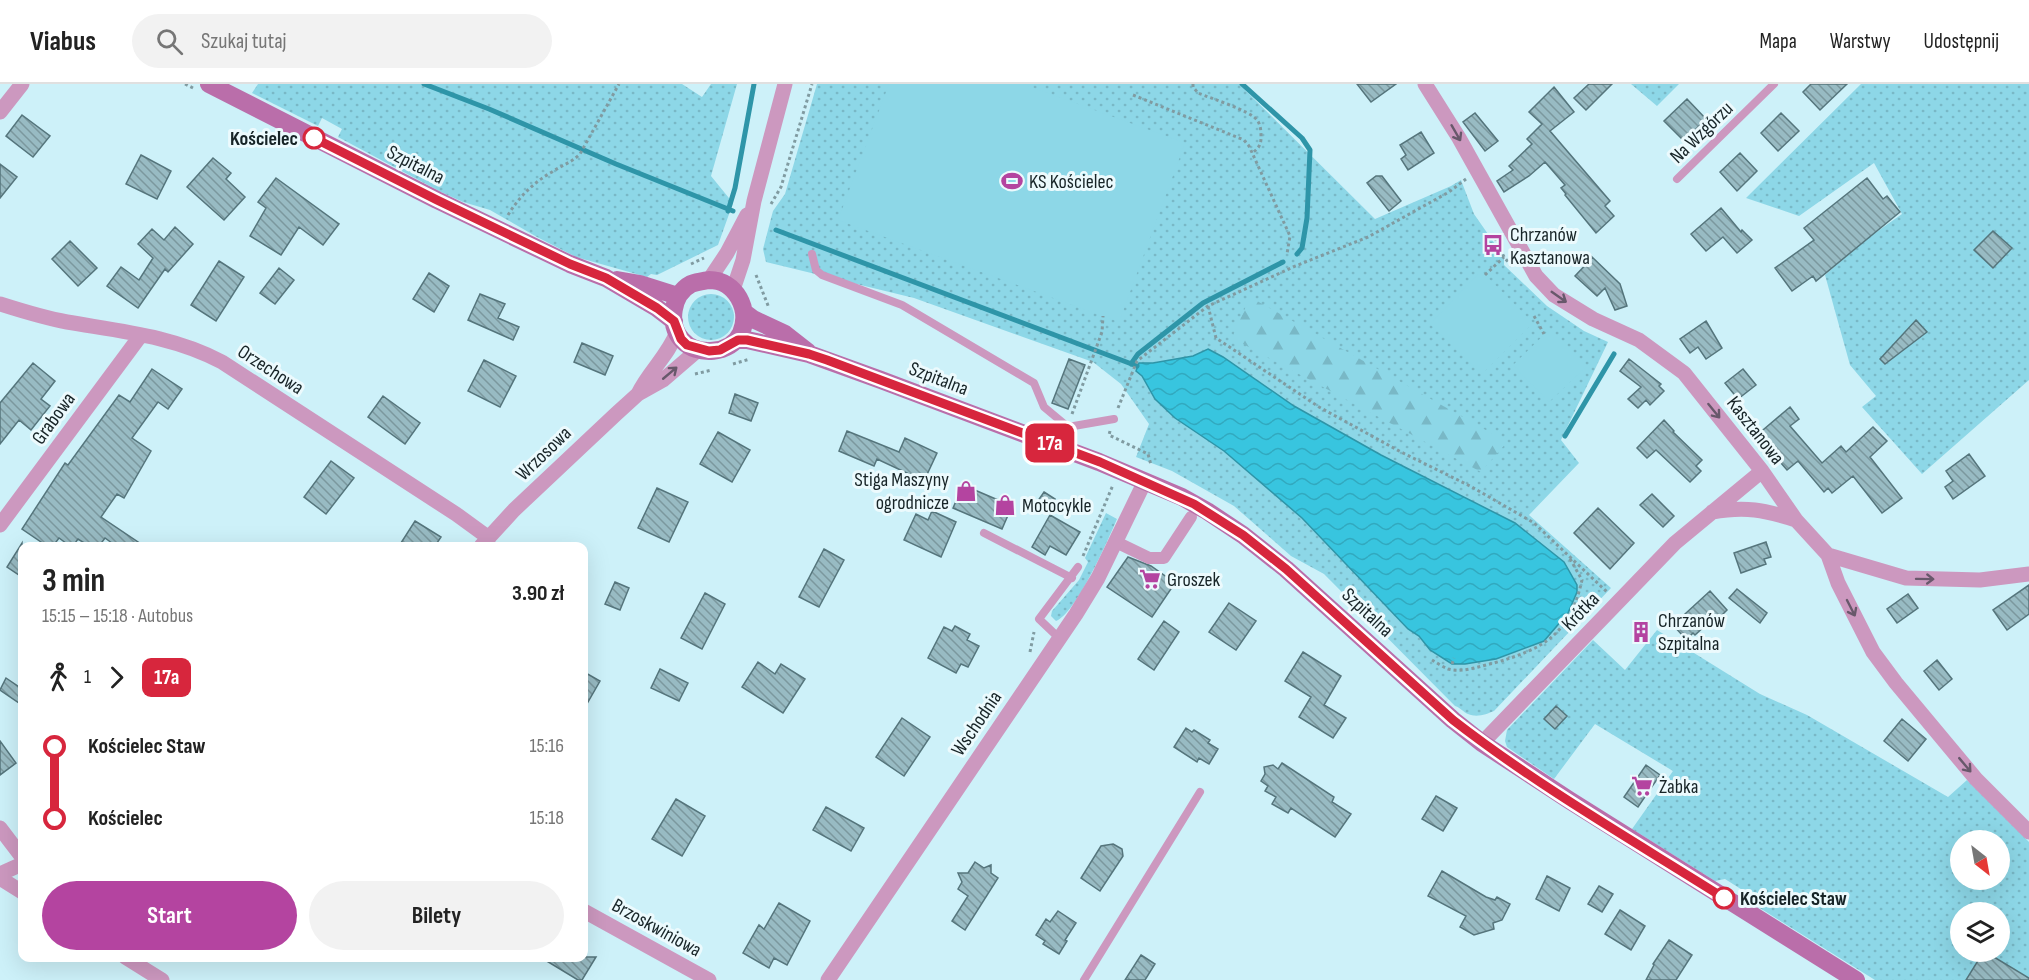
<!DOCTYPE html>
<html lang="pl">
<meta charset="utf-8">
<style>
body{margin:0;font-family:"Sofia Sans Condensed",sans-serif;background:#f2f2f2;color:#222;height:100vh;display:flex;flex-direction:column;font-size:22px;white-space:nowrap}
*{box-sizing:border-box;margin:0}
p{font-size:20px;color:#767676}
.icon{flex:none;width:33px;height:33px;fill:none;stroke:currentColor;stroke-width:2;stroke-linecap:round;stroke-linejoin:round}
.map{position:relative;flex:1;overflow:hidden}
.panel{position:absolute;left:18px;top:458px;width:570px;height:420px;display:flex;flex-direction:column;background:#fff;border-radius:12px;box-shadow:0 6px 24px #0002}
.panel>*{flex:none}
.badge{padding:0 12px;border-radius:9px;font-size:21px;line-height:39px}
.needle{width:39px;rotate:149deg}
.tools{position:absolute;left:1950px;top:746px;display:grid;gap:12px}
.tools a{display:grid;place-items:center;width:60px;height:60px;border-radius:50%;background:#fff;box-shadow:0 6px 24px #0002;font-size:30px}
.map>.badge{position:absolute;translate:-50% -50%;box-shadow:0 0 0 3px #fff}
.legs{display:flex;align-items:center;gap:9px;height:66px;padding:0 24px;font-size:20px}
.legs p{margin-inline-start:auto}
.overview{display:flex;align-items:center;justify-content:space-between;height:102px;padding:0 24px}
h1{font-size:33px;font-weight:700;line-height:45px}
.button{display:flex;gap:12px;margin-top:auto;padding:12px 24px}
.button a{flex:1;height:69px;border-radius:36px;background:#b444a0;color:#fff;font-size:24px;font-weight:700;line-height:69px;text-align:center}
.button a+a{background:#f2f2f2;color:#222}
ul{padding:0 24px;list-style:none}
li{display:flex;align-items:center;gap:21px;height:72px;font-size:22px}
li i{display:grid;place-items:center;width:9px;height:100%;margin:0 8px;background:currentColor}
li i::after{content:'';width:15px;height:15px;margin:-8px;border:4px solid;border-radius:50%;background:#fff}
li p{margin-inline-start:auto}
li:first-child i{background:linear-gradient(#0000 50%,currentColor 0)}
li:last-child i{background:linear-gradient(currentColor 50%,#0000 0)}
header{display:flex;align-items:center;gap:36px;box-sizing:border-box;height:84px;padding:0 30px;background:#fff;border-bottom:2px solid #e0e0e0}
header strong{font-size:28px}
nav{display:flex;gap:33px;margin-inline-start:auto;font-size:21px}
.search{width:420px;height:54px;background:#f2f2f2;display:flex;align-items:center;gap:15px;box-sizing:border-box;padding:0 21px;border-radius:33px;color:#767676;font-size:22px}
.map>svg:first-child{display:block}
.grass{fill:url(#grass-dots);fill-rule:evenodd}
.forest{fill:url(#forest-firs)}
.green{fill:#8dd7e7}
.water{fill:url(#water-waves);stroke:#2e95a8;stroke-width:1.5}
.lines{fill:none;stroke-linecap:round;stroke-linejoin:round}
.stream{stroke:#2e95a8;stroke-width:5}
.building{fill:url(#building-back-hatch);stroke:#55757c;stroke-width:1.5}
.path{stroke:#809ba1;stroke-width:3;stroke-dasharray:3 3;stroke-linecap:butt}
.service{stroke:#cc98bf;stroke-width:8}
.pedestrian{stroke:#cc98bf;stroke-width:12}
.minor{stroke:#cc98bf;stroke-width:15}
.secondary{stroke:#ba6eaa;stroke-width:18}
.oneway{stroke:#68586b}
.line-1-casing{stroke:#fff;stroke-width:14}
.line-1{stroke:#d7263d;stroke-width:9}
.stop-1-dot{fill:#fff;stroke:#d7263d;stroke-width:3}
.labels{text-anchor:middle;stroke-width:6;stroke-linejoin:round;paint-order:stroke}
.street-label{font-size:20px;fill:#172427;stroke:#ecfafd}
.stop-label{font-size:20px;font-weight:bold;fill:#172427;stroke:#ecfafd;text-anchor:end}
.poi-label{font-size:20px;fill:#172427;stroke:#ecfafd;text-anchor:start}
</style>
<header>
<strong>Viabus</strong>
<div class="search"><svg class="icon" aria-label="search" viewBox="0 0 24 24"><circle cx="10" cy="10" r="6"/><path d="M15 15l6 6"/></svg>Szukaj tutaj</div>
<nav><a>Mapa</a><a>Warstwy</a><a>Udostępnij</a></nav>
</header>
<div class="map">
<svg width="2029" height="896" viewBox="0 0 2029 896">
<defs>
<pattern id="grass-dots" width="8" height="8" patternUnits="userSpaceOnUse" patternTransform="scale(1.5)"><rect width="8" height="8" fill="#8dd7e7"/><path d="M2 2h.1M6 6h.1" fill="none" stroke="#79b8c6" stroke-width="1.8" stroke-linecap="round"/></pattern>
<pattern id="forest-firs" width="22" height="20" patternUnits="userSpaceOnUse" patternTransform="scale(1.5)"><rect width="22" height="20" fill="#8dd7e7"/><path d="M5 1l3.5 6h-7zM16 11l3.5 6h-7z" fill="#79b8c6"/></pattern>
<pattern id="water-waves" width="16" height="10" patternUnits="userSpaceOnUse" patternTransform="scale(1.5)"><rect width="16" height="10" fill="#38c5df"/><path d="M0 5q4-4 8 0t8 0" fill="none" stroke="#31a9bf"/></pattern>
<pattern id="building-back-hatch" width="6" height="6" patternUnits="userSpaceOnUse" patternTransform="scale(1.5)"><rect width="6" height="6" fill="#98bbc3"/><path d="M-1 5l2 2M0 0l6 6M5-1l2 2" fill="none" stroke="#7b989e"/></pattern>
</defs>
<rect width="100%" height="100%" fill="#cdf1f9"/>
<path class="grass" d="M258 0H682L702 13 711 0H737L711 92 733 119 718 161 657 191 651 190 647 193 576 173 537 153 490 126 463 118 441 108 338 53 342 45 322 34 318 42 252 9Z
M817 0H1239L1375 135 1451 102 1461 96 1474 130 1504 173V181L1547 222 1584 247 1608 258 1561 356 1579 379 1529 431 1611 504 1494 627C1487 630 1477 634 1468 630 1463 628 1461 624 1455 622L1324 490 1291 472 1234 422 1172 387 1136 373 1149 340 1121 300 1093 278 914 214 766 178 763 165 773 127 785 110Z
M1631 0H1679L1657 22Z
M1861 0H2029V296L1922 390 1862 323 1876 312 1850 281 1825 191 1868 154 1902 130 1874 79 1799 132 1746 114Z
M688 233a23 23 0 1 1 46 0a23 23 0 1 1-46 0Z
M1106 429 1117 435C1108 456 1076 530 1056 537L1051 532 1052 527 1079 496 1088 478 1085 474Z
M1657 546 1760 610 1807 631 1948 713 1967 696 2029 758V896H1875L1755 821V814L1725 795 1715 797 1632 745 1673 687 1595 640 1554 695 1507 663 1505 657 1507 646 1593 556 1625 586ZM1960 756H2000V795H1960ZM1960 828H2000V867H1960Z"/>
<path class="forest" d="M1250 213 1507 358 1481 388 1232 254Z"/>
<path class="green" d="M889 0H1023L1185 59 1119 238 838 136Z
M1481 187 1533 239 1482 290 1430 240Z
M1548 247 1585 284 1549 318 1513 281Z"/>
<path class="water" d="M1208 265 1223 273 1294 322 1381 371 1515 439 1564 478 1577 501V508L1568 529 1544 557 1496 575 1465 580H1452L1430 566 1419 552 1408 545 1302 434 1224 367 1175 334 1155 315 1142 292 1136 287 1139 279H1153L1193 272Z"/>
<g class="lines">
<path class="stream" d="M424 0 489 25 616 80 733 127
M1242 0 1302 54 1310 66 1307 134 1302 164 1297 170
M728 127 735 104 754 0
M776 146 1137 282
M1131 280 1138 270 1203 219 1283 178
M1565 352 1614 270"/>
</g>
<path class="building" d="M1357 0H1396L1371 18Z
M1589 0H1612L1586 26 1574 14Z
M1811 0H1847L1820 26 1803 8Z
M1554 3 1574 28 1550 47 1610 117 1605 122 1614 132 1596 149 1565 111 1566 110 1561 104 1565 101 1545 78 1529 92 1504 108 1497 97 1513 86 1509 82 1532 60 1527 55 1542 40 1529 28Z
M1687 15 1706 35 1684 57 1664 37Z
M1475 29 1498 57 1485 67 1463 38Z
M1781 29 1799 47 1778 67 1761 49Z
M22 31 50 52 33 73 6 52Z
M1421 48 1434 69 1408 86 1401 75 1406 71 1400 61Z
M1740 69 1757 87 1737 107 1720 88Z
M141 71 171 87 157 115 126 100Z
M213 74 231 89 226 95 245 113 224 136 187 103Z
M0 80 17 93 0 114Z
M1376 92H1382L1401 117 1389 127 1367 99Z
M276 94 339 140 323 161 299 143 281 171 250 152 266 124 258 118Z
M1867 94 1883 115 1887 112 1900 128 1816 197 1813 192 1792 207 1775 184 1814 156 1804 144Z
M1721 124 1741 148 1742 146 1752 156 1737 169 1723 153 1706 167 1691 150Z
M175 143 193 160 168 188 165 185 138 224 107 202 121 183 139 196 153 174 138 160 152 145 164 156Z
M1993 147 2012 164 1993 184 1974 166Z
M70 157 97 184 78 202 52 175Z
M1591 172 1620 200 1627 222 1615 226 1605 204 1597 212 1575 192 1592 174Z
M219 177 244 193 216 237 191 221Z
M279 184 294 196 275 220 260 209Z
M429 189 449 202 434 228 413 215Z
M480 210 505 220 498 234 519 243 513 256 468 236Z
M1916 236 1927 248 1885 280 1880 275Z
M1706 237 1722 264 1706 275 1698 263 1690 269 1680 255Z
M582 259 613 272 605 291 574 278Z
M1069 275 1085 281 1068 325 1052 319Z
M1629 275 1661 300 1659 302 1664 307 1650 321 1646 316 1638 324 1628 315 1641 303 1620 287Z
M484 276 516 292 500 323 468 307Z
M33 279 55 297 41 315 50 322 31 346 19 336 0 360V319Z
M152 285 182 305 168 325 158 318 132 354 151 367 124 414 117 410 101 433 144 462H116L105 454 99 462H89L78 455 73 462H70L59 454 53 462H47L22 445 65 379 68 381 119 311 130 318Z
M1743 285 1756 301 1738 315 1725 299Z
M735 310 758 319 751 337 729 329Z
M383 312 420 339 405 360 368 333Z
M1790 323 1799 335 1790 342 1822 379 1841 362 1846 368 1873 343 1887 357 1870 373 1902 414 1882 429 1853 392 1832 409 1828 404 1824 408 1798 377 1787 386 1757 351Z
M1664 336 1674 347 1673 348 1702 376 1696 382 1701 387 1690 398 1656 366 1647 374 1637 364Z
M847 347 899 368 905 354 937 369 924 397 877 375 874 382 839 367Z
M718 348 750 366 732 398 700 380Z
M1969 370 1985 392 1953 415 1945 403 1953 397 1946 387Z
M331 377 354 394 326 430 304 413Z
M963 401 1012 422 1002 445 953 424Z
M657 404 688 418 669 458 638 444Z
M1044 408 1055 415 1045 428 1035 421Z
M1652 410 1674 432 1663 443 1640 421Z
M1598 424 1634 459 1610 485 1574 449Z
M932 427 956 438 941 473 904 456 916 430 928 436Z
M1050 431 1080 448 1066 471 1050 462 1045 471 1032 463Z
M415 437 441 453 435 462H399Z
M1766 458 1771 473 1764 475 1766 480 1741 489 1734 469Z
M22 459V493L7 483Z
M824 465 844 476 819 523 799 513Z
M1128 473 1151 482 1175 499 1152 533 1107 503Z
M615 498 629 504 620 526 605 520Z
M2029 501V530L2007 546 1993 526Z
M1737 505 1767 529 1760 539 1729 514Z
M1710 507 1727 526 1709 544 1706 541 1695 551 1693 549 1688 554 1684 550 1683 552 1673 541Z
M705 509 725 520 702 565 681 554Z
M1908 510 1918 524 1897 539 1887 525Z
M1229 519 1256 537 1236 566 1209 548Z
M1164 537 1179 548 1154 586 1138 575Z
M955 542 970 550 967 556 979 562 968 583 961 580 956 589 928 574 944 543 952 547Z
M1303 568 1341 592 1324 621 1346 634 1333 654 1299 633 1311 613 1285 597Z
M1937 576 1952 595 1939 606 1924 587Z
M758 578 775 590 781 580 805 595 783 629 742 603Z
M660 585 688 599 679 617 651 604Z
M584 588 600 597 584 625Z
M6 594 22 605V621L0 606Z
M1556 622 1567 632 1555 645 1544 635Z
M902 634 930 653 904 692 876 673Z
M1902 635 1926 655 1908 677 1884 657Z
M1186 644 1192 648 1194 646 1210 656 1208 659 1218 665 1209 680 1199 674 1197 678 1174 663Z
M0 657 16 679 0 691Z
M1282 679 1334 713 1332 718 1351 730 1335 753 1291 724 1288 729 1272 720 1276 713 1265 707 1268 702 1261 697 1265 690 1264 683 1273 681 1278 685Z
M1646 681 1660 691 1638 723 1624 713Z
M1436 712 1457 724 1443 747 1422 735Z
M676 715 705 732 682 772 652 755Z
M826 723 864 744 851 767 813 746Z
M1113 760 1122 765 1123 772 1100 807 1081 794 1101 762Z
M975 778 984 784 991 781V789L998 794 965 846 952 837 968 812 958 805 962 798 958 789H968Z
M1442 787 1486 813 1495 816 1497 813 1510 820 1502 836 1493 839 1494 845 1474 851 1460 843 1466 832 1428 812Z
M1547 792 1570 804 1559 827 1536 815Z
M1599 802 1613 810 1602 828 1588 820Z
M779 819 810 837 787 881 774 874 769 884 743 869 759 841 764 845Z
M1620 826 1645 842 1631 866 1605 850Z
M1058 827 1076 839 1065 856 1067 857 1059 870 1043 860 1045 857 1036 851 1046 835 1050 838Z
M1669 856 1692 871 1676 896H1646L1654 881 1653 880Z
M1984 867 2029 894V896H1966Z
M1141 871 1155 880 1145 896H1125Z
M540 873H596L582 896H578Z"/>
<g class="lines">
<path class="path" d="M185 0 193 4
M1193 0V3L1198 9C1210 14 1251 27 1257 36 1261 41 1261 48 1261 54 1261 61 1258 65 1252 69
M1133 11 1244 56 1249 62 1290 152 1287 170
M771 120 781 103 812 0
M508 131C519 113 534 98 552 88 562 81 571 79 580 70L619 0
M1495 154 1504 173 1513 184
M691 180 704 174
M756 191 769 224
M1485 191 1504 173
M1208 222 1216 254 1319 323 1401 368 1472 403 1534 439 1607 508
M1534 232 1544 250
M733 280 750 275
M695 290 712 286
M1118 324 1137 277 1208 222 1293 183 1368 153 1449 108 1466 95
M1072 330 1102 248 1103 232
M1110 347 1109 351 1148 370 1151 381
M1083 472 1113 401
M1030 568 1034 548
M1432 576C1437 579 1443 583 1448 585 1463 589 1480 582 1494 579 1544 565 1570 550 1582 496L1569 473
M1452 580 1454 574"/>
<path class="service" d="M1677 95 1774 0
M812 170 816 186 822 191 902 221 1034 299 1044 323 1068 343 1062 364
M1068 343 1114 335
M984 449 1072 494
M1059 554 1039 535 1078 483
M1084 896 1200 708"/>
<path class="pedestrian" d="M1116 458 1149 474H1164L1191 433"/>
<path class="minor" d="M1425 0 1459 54 1536 192 1554 211 1593 235 1639 256 1684 289 1762 387 1796 436 1828 471 1838 499 1873 568 1896 599 1976 695 2029 748
M0 28 22 0
M709 196 727 169 747 131
M733 206 743 176 754 117 785 0
M0 220C22 227 44 234 67 238 119 247 174 252 222 278L456 430 489 454
M638 310C649 287 668 272 677 248
M1712 428C1746 422 1764 426 1796 436
M0 441 141 251
M481 462 514 426 616 330 638 310 663 296 699 265
M1828 471 1906 494 1980 496 2029 490
M1482 659 1675 459 1762 387
M0 744 22 773
M0 790 22 780
M0 794 22 808
M584 827 709 896
M125 873 162 896
M828 896 1076 530 1098 494 1145 397"/>
<path class="secondary" d="M209 0 437 116 570 180 606 194 657 224 674 237
M617 196 640 200 678 212
M709 196C736 196 751 226 741 249 731 270 697 273 682 256 667 240 672 210 691 200 697 198 704 197 709 196Z
M745 229 753 235 785 250 808 268
M738 256H747L809 270 881 296 1099 378 1182 413 1207 427 1243 451 1286 485 1453 636 1482 659 1569 716 1856 896"/>
</g>
<defs><path id="oneway-shaft" d="M-6 0H5M1.5-3L5.5 0L1.5 3" fill="none" stroke-width="1.6" stroke-linecap="round" stroke-linejoin="round" transform="scale(1.5)"/></defs>
<g class="oneway">
<use href="#oneway-shaft" transform="translate(1456 49) rotate(60)"/>
<use href="#oneway-shaft" transform="translate(1559 213) rotate(35)"/>
<use href="#oneway-shaft" transform="translate(670 289) rotate(-40)"/>
<use href="#oneway-shaft" transform="translate(1714 327) rotate(51)"/>
<use href="#oneway-shaft" transform="translate(1925 495) rotate(1)"/>
<use href="#oneway-shaft" transform="translate(1851 524) rotate(63)"/>
<use href="#oneway-shaft" transform="translate(1965 681) rotate(50)"/>
</g>
<g class="lines">
<defs>
<path id="line-1" d="M314 54 437 116 570 180 606 194 657 224 674 237 681 255 687 261 709 267 720 266 738 256H747L809 270 827 276 1100 378 1194 420 1243 451 1286 485 1453 636C1538 702 1632 756 1724 814"/>
</defs>
<use href="#line-1" class="line-1-casing"/>
<use href="#line-1" class="line-1"/>
</g>
<defs>
<symbol id="stadium-bare" viewBox="-9 -9 18 18"><path d="M0-5a6.5 5 0 1 0 0 10a6.5 5 0 1 0 0-10ZM-3.5-1.8h7v3.6h-7Z" fill="#b444a0" stroke="#ecfafd" stroke-width="2.5" paint-order="stroke"/></symbol>
<symbol id="bus-bare" viewBox="-9 -9 18 18"><path d="M-5-6H5V4H4V6H2V4H-2V6H-4V4H-5ZM-3.5-4V0h7V-4ZM-3.5 1.2v1.5H-2V1.2ZM2 1.2v1.5H3.5V1.2Z" fill="#b444a0" stroke="#ecfafd" stroke-width="2.5" paint-order="stroke"/></symbol>
<symbol id="shop-bare" viewBox="-9 -9 18 18"><path d="M-5-2.5h2.3a2.7 3.5 0 0 1 5.4 0H5L5.5 6h-11ZM-1.5-2.5h3a1.5 2.3 0 0 0-3 0Z" fill="#b444a0" stroke="#ecfafd" stroke-width="2.5" paint-order="stroke"/></symbol>
<symbol id="supermarket-bare" viewBox="-9 -9 18 18"><path d="M-6-5.5h2.5l.6 2H6L4.5 2H-2.5L-4.4-4H-6ZM-1.5 3.2a1.3 1.3 0 1 0 .1 0ZM3 3.2a1.3 1.3 0 1 0 .1 0Z" fill="#b444a0" stroke="#ecfafd" stroke-width="2.5" paint-order="stroke"/></symbol>
<symbol id="building-bare" viewBox="-9 -9 18 18"><path d="M-4-6H4V6H1V3H-1V6H-4ZM-2.5-4.3h1.7v1.8h-1.7ZM.8-4.3h1.7v1.8H.8ZM-2.5-1h1.7V.8h-1.7ZM.8-1h1.7V.8H.8Z" fill="#b444a0" stroke="#ecfafd" stroke-width="2.5" paint-order="stroke"/></symbol>
</defs>
<g fill-rule="evenodd">
<use href="#stadium-bare" x="997" y="82" width="30" height="30"/>
<use href="#bus-bare" x="1478" y="146" width="30" height="30"/>
<use href="#shop-bare" x="951" y="392" width="30" height="30"/>
<use href="#shop-bare" x="990" y="406" width="30" height="30"/>
<use href="#supermarket-bare" x="1135" y="480" width="30" height="30"/>
<use href="#building-bare" x="1626" y="533" width="30" height="30"/>
<use href="#supermarket-bare" x="1627" y="687" width="30" height="30"/>
</g>
<g class="stop-1-dot">
<circle cx="314" cy="54" r="10"/>
<circle cx="1724" cy="814" r="10"/>
</g>
<g class="labels">
<g class="street-label">
<text transform="translate(1701 48) rotate(-44)" y="7">Na Wzgórzu</text>
<text transform="translate(416 80) rotate(27)" y="7">Szpitalna</text>
<text transform="translate(271 285) rotate(33)" y="7">Orzechowa</text>
<text transform="translate(939 294) rotate(21)" y="7">Szpitalna</text>
<text transform="translate(53 334) rotate(-54)" y="7">Grabowa</text>
<text transform="translate(1756 346) rotate(52)" y="7">Kasztanowa</text>
<text transform="translate(543 369) rotate(-44)" y="7">Wrzosowa</text>
<text transform="translate(1580 527) rotate(-46)" y="7">Krótka</text>
<text transform="translate(1368 528) rotate(43)" y="7">Szpitalna</text>
<text transform="translate(976 639) rotate(-56)" y="7">Wschodnia</text>
<text transform="translate(657 843) rotate(29)" y="7">Brzoskwiniowa</text>
</g>
<g class="stop-label">
<text x="298" y="61">Kościelec</text>
<text x="1740" y="821" text-anchor="start">Kościelec Staw</text>
</g>
<g class="poi-label">
<text x="1029" y="104">KS Kościelec</text>
<text x="1510" y="157">Chrzanów<tspan x="1510" dy="23">Kasztanowa</tspan></text>
<text x="949" y="402" text-anchor="end">Stiga Maszyny<tspan x="949" dy="23">ogrodnicze</tspan></text>
<text x="1022" y="428">Motocykle</text>
<text x="1167" y="502">Groszek</text>
<text x="1658" y="543">Chrzanów<tspan x="1658" dy="23">Szpitalna</tspan></text>
<text x="1659" y="709">Żabka</text>
</g>
</g>
</svg>
<div class="tools">
<a><svg class="needle" viewBox="-14 -14 28 28"><path d="M0-13l5 13h-10z" fill="#e53935"/><path d="M0 13l5-13h-10z" fill="#767676"/></svg></a>
<a><svg class="icon" aria-label="layers" viewBox="0 0 24 24"><path d="M12 4l9 5-9 5-9-5zM3 14l9 5 9-5"/></svg></a>
</div>
<b class="badge" style="left:1050px;top:359px;background:#d7263d;color:#fff">17a</b>
<section class="panel">
<div class="overview"><div><h1>3 min</h1><p>15:15 – 15:18 · Autobus</p></div><b>3.90 zł</b></div>
<div class="legs"><svg class="icon" aria-label="walk" viewBox="0 0 24 24"><circle cx="13" cy="4" r="2"/><path d="M13 8l-2 6 4 7M11 14l-3 7M7 12l3-4h3l4 4"/></svg>1<svg class="icon" aria-label="forward" viewBox="0 0 24 24"><path d="M9 5l7 7-7 7"/></svg><b class="badge" style="background:#d7263d;color:#fff">17a</b></div>
<ul>
<li><i style="color:#d7263d"></i><b>Kościelec Staw</b><p>15:16</p></li>
<li><i style="color:#d7263d"></i><b>Kościelec</b><p>15:18</p></li>
</ul>
<div class="button"><a>Start</a><a>Bilety</a></div>
</section>
</div>
